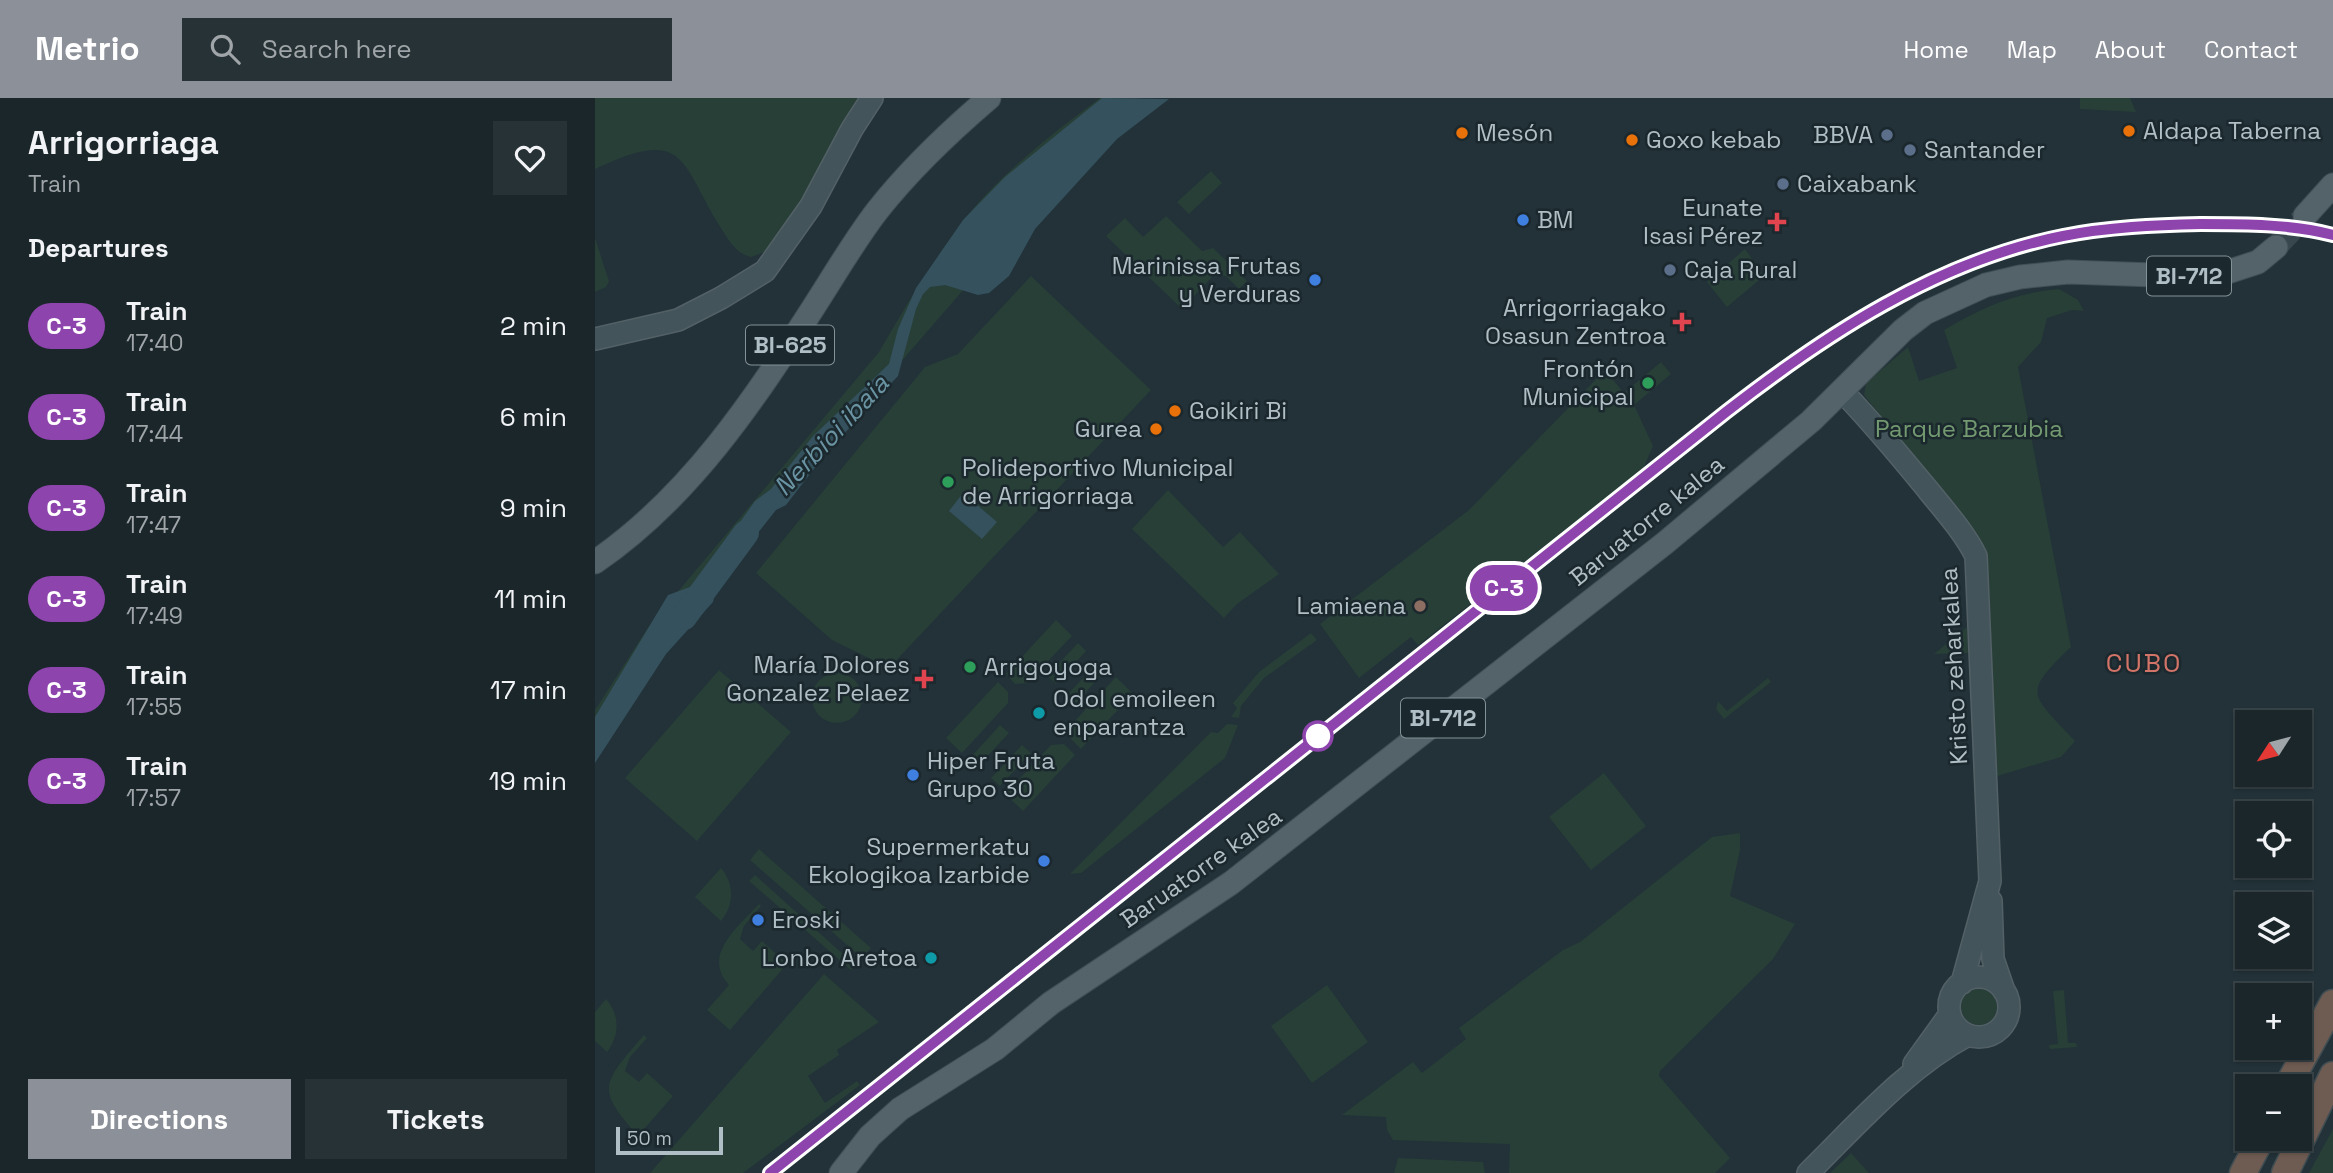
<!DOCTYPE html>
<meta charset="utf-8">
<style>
body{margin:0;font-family:"Space Grotesk",sans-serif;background:#273236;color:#f1f3f6;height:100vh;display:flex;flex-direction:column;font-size:26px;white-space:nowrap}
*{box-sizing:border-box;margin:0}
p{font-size:23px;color:#9fa5a8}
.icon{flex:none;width:38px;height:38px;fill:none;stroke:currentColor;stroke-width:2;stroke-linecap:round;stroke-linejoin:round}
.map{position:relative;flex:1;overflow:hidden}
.drawer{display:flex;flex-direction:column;background:#1a262a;width:595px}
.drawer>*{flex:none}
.badge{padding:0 14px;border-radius:23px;font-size:24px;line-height:46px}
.needle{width:46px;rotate:234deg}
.buttons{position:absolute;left:1640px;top:612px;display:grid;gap:14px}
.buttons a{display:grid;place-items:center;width:77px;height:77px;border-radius:0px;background:#1a262a;box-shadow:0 2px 5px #0004,0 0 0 2px #384347;font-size:35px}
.scale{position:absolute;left:21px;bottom:18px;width:107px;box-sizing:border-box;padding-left:7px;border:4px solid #b0bfc5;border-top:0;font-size:19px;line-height:24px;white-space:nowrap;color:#b0bfc5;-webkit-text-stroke:5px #1b282d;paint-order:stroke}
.map>.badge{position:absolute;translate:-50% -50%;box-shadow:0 0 0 4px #fff}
h2{padding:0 28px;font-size:26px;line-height:63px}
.round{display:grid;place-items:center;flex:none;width:74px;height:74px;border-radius:0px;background:#273236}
.overview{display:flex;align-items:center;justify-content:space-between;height:119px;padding:0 28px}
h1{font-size:33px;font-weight:700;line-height:52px}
.cta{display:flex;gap:14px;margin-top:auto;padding:14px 28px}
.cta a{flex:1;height:80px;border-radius:0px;background:#8c9099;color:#fff;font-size:28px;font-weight:700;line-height:80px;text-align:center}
.cta a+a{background:#273236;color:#f1f3f6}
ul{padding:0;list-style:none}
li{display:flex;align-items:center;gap:21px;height:91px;padding:0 28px}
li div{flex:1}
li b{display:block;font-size:26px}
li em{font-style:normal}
li .badge{min-width:77px;font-weight:700;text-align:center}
header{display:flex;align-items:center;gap:42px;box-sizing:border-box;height:98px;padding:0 35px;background:#8c9099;color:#fff}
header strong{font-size:33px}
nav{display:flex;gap:38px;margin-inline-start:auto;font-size:24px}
.search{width:490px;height:63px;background:#273236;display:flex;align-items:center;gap:18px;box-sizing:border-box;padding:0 24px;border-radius:0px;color:#9fa5a8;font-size:26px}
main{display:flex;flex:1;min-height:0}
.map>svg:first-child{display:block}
.green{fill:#283f38}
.water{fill:#34515d}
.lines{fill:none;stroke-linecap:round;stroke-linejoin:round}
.river{stroke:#34515d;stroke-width:26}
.primary-tunnel{stroke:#37474d;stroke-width:23;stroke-dasharray:23 11;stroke-linecap:butt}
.secondary-casing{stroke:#536166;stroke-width:24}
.primary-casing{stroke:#414f55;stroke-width:25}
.highway-casing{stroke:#404e53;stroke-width:29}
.secondary{stroke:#43545b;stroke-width:21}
.primary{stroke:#536369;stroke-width:23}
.highway{stroke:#6e5b52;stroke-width:26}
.rail{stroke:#576970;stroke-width:4.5;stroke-dasharray:7 7;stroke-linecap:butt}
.line-casing{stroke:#fff;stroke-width:16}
.line{stroke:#8e44ad;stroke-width:10}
.food-dot{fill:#e8710a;stroke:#1b282d;stroke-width:2.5}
.service-dot{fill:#5c6f8a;stroke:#1b282d;stroke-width:2.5}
.shop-dot{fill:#3f7fe0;stroke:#1b282d;stroke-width:2.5}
.health-dot{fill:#e0444e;stroke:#1b282d;stroke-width:2.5}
.leisure-dot{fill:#2e9e5b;stroke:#1b282d;stroke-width:2.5}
.education-dot{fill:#8d6e63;stroke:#1b282d;stroke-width:2.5}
.culture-dot{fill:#0f9aa8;stroke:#1b282d;stroke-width:2.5}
.stop-dot{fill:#fff;stroke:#8e44ad;stroke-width:3.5}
.labels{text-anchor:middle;stroke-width:5;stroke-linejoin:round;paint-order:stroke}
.shield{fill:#1b282d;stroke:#839297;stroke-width:2}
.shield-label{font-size:23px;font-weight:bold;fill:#b0bfc5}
.poi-label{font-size:24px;fill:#b0bfc5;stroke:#1b282d;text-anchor:start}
.park-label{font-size:24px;fill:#739a70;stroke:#1b282d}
.street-label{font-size:24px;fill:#b0bfc5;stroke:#1b282d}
.water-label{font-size:26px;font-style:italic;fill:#6a94a3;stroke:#1b282d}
.neighbourhood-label{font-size:26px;letter-spacing:2px;fill:#d27468;stroke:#1b282d}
</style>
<header>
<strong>Metrio</strong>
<div class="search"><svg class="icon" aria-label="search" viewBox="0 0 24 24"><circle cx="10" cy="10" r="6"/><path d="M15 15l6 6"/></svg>Search here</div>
<nav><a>Home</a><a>Map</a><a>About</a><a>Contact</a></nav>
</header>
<main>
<section class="drawer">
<div class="overview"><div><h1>Arrigorriaga</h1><p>Train</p></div><a class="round"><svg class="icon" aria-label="heart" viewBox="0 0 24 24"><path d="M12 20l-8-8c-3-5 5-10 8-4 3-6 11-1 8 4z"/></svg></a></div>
<h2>Departures</h2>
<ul>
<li><span class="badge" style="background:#8e44ad;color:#fff">C-3</span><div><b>Train</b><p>17:40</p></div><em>2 min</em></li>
<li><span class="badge" style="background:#8e44ad;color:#fff">C-3</span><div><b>Train</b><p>17:44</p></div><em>6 min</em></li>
<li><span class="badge" style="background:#8e44ad;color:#fff">C-3</span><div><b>Train</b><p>17:47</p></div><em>9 min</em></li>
<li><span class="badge" style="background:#8e44ad;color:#fff">C-3</span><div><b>Train</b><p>17:49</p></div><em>11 min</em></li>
<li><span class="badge" style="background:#8e44ad;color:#fff">C-3</span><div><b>Train</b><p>17:55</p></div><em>17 min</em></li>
<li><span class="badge" style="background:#8e44ad;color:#fff">C-3</span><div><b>Train</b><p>17:57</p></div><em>19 min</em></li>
</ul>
<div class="cta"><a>Directions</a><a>Tickets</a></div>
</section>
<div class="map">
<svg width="1738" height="1075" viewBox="0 0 1738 1075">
<rect width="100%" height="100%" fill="#223238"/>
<path class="green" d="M0 0H275L181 144 170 154 156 159C143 156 136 146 129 135 84 66 95 26 0 71Z
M505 0H544L515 23 80 524 0 648V612L54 528 284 254C310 209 337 164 369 122 403 78 460 33 505 0Z
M1485 0H1535L1541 14 1485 11Z
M616 73 627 85 594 116 582 104Z
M571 118 607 153 618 150 652 183 644 191 631 178 619 177 587 211 511 138 530 120 548 139Z
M0 140 14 183 11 189 0 194Z
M1150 151 1169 178 1132 209 1112 184Z
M436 178 556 292 294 570 237 542 161 475 330 269 363 256Z
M1464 191 1483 202 1489 213 1477 212 1452 220 1446 244 1423 269 1476 549C1426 597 1436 595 1480 643L1466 659 1399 679 1390 455 1383 438 1269 297 1271 285 1313 249 1324 283 1362 270 1349 232C1388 209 1419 195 1464 191Z
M1066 264 1076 276 1039 307 1058 348 1048 371 823 547 816 539 764 580 725 526 874 412 1010 272 1029 295Z
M573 392 628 449 645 434 684 476 642 506 629 520 537 431Z
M461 522 477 538 432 585 420 586 411 576Z
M1372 529 1373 555 1339 556Z
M716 535 722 542 669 580 646 608 644 620 636 619 642 610 638 605 664 574Z
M483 545 491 553 461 586 452 578Z
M503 564 511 572 481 605 472 597Z
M124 572 196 634 102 743 30 680Z
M217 600a25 25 0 1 1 50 0a25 25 0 1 1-50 0Z
M521 579 538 596 486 651 475 640V628Z
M1173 580 1176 584 1129 621 1121 611 1123 603 1132 613Z
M403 584 413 594V605L367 655 351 640Z
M632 626 643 627 630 660 486 775 475 776 616 634 623 635Z
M405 627 414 635 383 668 375 660Z
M469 646 480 657 428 713 410 696 456 647Z
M427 647 436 655 405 688 396 680Z
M1009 675 1051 728 996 772 954 719Z
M1145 735V752L1135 798 1200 826 1178 861 1065 973 1064 978 1135 1060 1120 1075H914L915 1046 798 1042 792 1032 791 1019 747 1017 818 964 827 975 871 941 864 930 968 852 985 844 1117 739Z
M164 751 276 850 267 860 155 762Z
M126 770C139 785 140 806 126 823L100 799Z
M160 777 260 867 256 872 154 783Z
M164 806 166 808 149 828 145 841 158 853 167 843 192 866 135 932 112 912 134 887C106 857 144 828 164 806Z
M229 876 284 924 242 952 244 957 213 978 230 1005 262 983 265 987 148 1075H55Z
M732 887 773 944 717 985 676 928Z
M1366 909a18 18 0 1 1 36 0a18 18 0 1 1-36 0Z
M1469 892 1473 945H1481L1482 949 1455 951 1454 947 1463 946 1458 893Z
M11 901C25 917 25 937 12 954L0 943V914Z
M49 937 52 940 35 959 30 973 44 984 52 975 78 998 43 1038C0 990 7 986 49 937Z
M1738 1031V1075H1714Z
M1256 1055 1274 1075H1235Z
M803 1060 888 1064 890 1075H799Z"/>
<path class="water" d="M507 0 574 1 522 41 440 131 414 178 394 195 383 197 350 187 335 189 328 196 321 211 303 278 232 354 191 407 181 412 139 465 120 459 160 403 176 391 218 338 294 266 303 231 321 190 368 122 410 79Z
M368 395 402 424 387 441 354 413Z
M95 489 120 495 118 504 71 556 0 665V619L73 497Z"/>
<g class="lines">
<path class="river" d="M89 519 151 435"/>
<path class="primary-tunnel" d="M1681 149 1710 118"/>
<defs>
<path id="secondary" d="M0 241 83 222 126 200 170 173 216 108 257 31 277 0
M1247 293C1278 325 1305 358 1333 392 1350 413 1369 434 1381 458L1395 783 1367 885
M1396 803 1398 861 1409 893
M1354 909a30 30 0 1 1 60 0a30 30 0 1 1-60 0Z
M1319 966 1355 916
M1213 1075C1262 1027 1311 970 1373 937"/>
<path id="primary" d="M1710 118 1738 87
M0 464C95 399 159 302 220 207 240 176 259 143 282 113 315 71 353 35 394 0
M246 1075 275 1038 305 1011 400 951 456 905 636 785 1070 445 1216 323 1308 232 1330 215 1391 187 1425 179 1473 174 1617 179 1663 164 1681 149"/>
<path id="highway" d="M1692 989 1738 905
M1648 1075 1666 1041
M1690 1075 1738 977"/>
</defs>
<use href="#secondary" class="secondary-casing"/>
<use href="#primary" class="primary-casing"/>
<use href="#highway" class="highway-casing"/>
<use href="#secondary" class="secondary"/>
<use href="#primary" class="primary"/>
<use href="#highway" class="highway"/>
<path class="rail" d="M175 1075 1069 363C1189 269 1314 168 1468 138 1512 129 1556 127 1601 127 1645 126 1695 125 1738 137"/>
</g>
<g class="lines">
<defs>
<path id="line" d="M175 1075 1131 314C1230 237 1342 163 1468 138 1513 129 1560 127 1606 126 1648 126 1697 126 1738 137"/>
</defs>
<use href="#line" class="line-casing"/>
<use href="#line" class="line"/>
</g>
<g class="food-dot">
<circle cx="1534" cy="33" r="7"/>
<circle cx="867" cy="35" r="7"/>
<circle cx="1037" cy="42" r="7"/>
<circle cx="580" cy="313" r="7"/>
<circle cx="561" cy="331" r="7"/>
</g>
<g class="service-dot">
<circle cx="1292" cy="37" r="7"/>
<circle cx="1315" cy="52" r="7"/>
<circle cx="1188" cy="86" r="7"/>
<circle cx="1075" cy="172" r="7"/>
</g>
<g class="shop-dot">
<circle cx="928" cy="122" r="7"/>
<circle cx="720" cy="182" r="7"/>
<circle cx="318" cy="677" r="7"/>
<circle cx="449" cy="763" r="7"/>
<circle cx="163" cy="822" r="7"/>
</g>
<g class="health-dot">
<path d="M1178.5 113.5h7v7h7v7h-7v7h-7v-7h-7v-7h7z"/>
<path d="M1083.5 213.5h7v7h7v7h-7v7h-7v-7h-7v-7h7z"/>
<path d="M325.5 570.5h7v7h7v7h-7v7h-7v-7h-7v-7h7z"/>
</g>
<g class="leisure-dot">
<circle cx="1053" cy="285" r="7"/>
<circle cx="353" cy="384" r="7"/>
<circle cx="375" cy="569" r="7"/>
</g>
<circle class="education-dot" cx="825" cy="508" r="7"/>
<g class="culture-dot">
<circle cx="444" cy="615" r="7"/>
<circle cx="336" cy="860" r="7"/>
</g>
<circle class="stop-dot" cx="723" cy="638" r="14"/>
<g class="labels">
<g class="shield">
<rect x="1552" y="158.5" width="84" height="39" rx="5"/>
<rect x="151" y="227.5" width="88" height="39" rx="5"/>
<rect x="806" y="600.5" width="84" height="39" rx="5"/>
</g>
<g class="shield-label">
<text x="1594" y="186">BI-712</text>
<text x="195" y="255">BI-625</text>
<text x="848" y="628">BI-712</text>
</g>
<g class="poi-label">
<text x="1548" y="41">Aldapa Taberna</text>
<text x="881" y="43">Mesón</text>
<text x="1278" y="45" text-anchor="end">BBVA</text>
<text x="1051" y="50">Goxo kebab</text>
<text x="1329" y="60">Santander</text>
<text x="1202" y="94">Caixabank</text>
<text x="1168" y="118" text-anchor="end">Eunate<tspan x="1168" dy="28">Isasi Pérez</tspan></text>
<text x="942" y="130">BM</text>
<text x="706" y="176" text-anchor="end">Marinissa Frutas<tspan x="706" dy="28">y Verduras</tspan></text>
<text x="1089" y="180">Caja Rural</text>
<text x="1071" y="218" text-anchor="end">Arrigorriagako<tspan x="1071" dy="28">Osasun Zentroa</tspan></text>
<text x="1039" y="279" text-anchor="end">Frontón<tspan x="1039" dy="28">Municipal</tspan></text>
<text x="594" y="321">Goikiri Bi</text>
<text x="547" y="339" text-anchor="end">Gurea</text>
<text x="367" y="378">Polideportivo Municipal<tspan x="367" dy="28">de Arrigorriaga</tspan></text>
<text x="811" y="516" text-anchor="end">Lamiaena</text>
<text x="315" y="575" text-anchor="end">María Dolores<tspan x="315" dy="28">Gonzalez Pelaez</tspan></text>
<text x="389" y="577">Arrigoyoga</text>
<text x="458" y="609">Odol emoileen<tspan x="458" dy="28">enparantza</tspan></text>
<text x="332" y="671">Hiper Fruta<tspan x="332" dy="28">Grupo 30</tspan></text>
<text x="435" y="757" text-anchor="end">Supermerkatu<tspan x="435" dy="28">Ekologikoa Izarbide</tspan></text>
<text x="177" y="830">Eroski</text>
<text x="322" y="868" text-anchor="end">Lonbo Aretoa</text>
</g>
<g class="park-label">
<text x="1374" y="339">Parque Barzubia</text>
</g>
<g class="street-label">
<text transform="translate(1052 423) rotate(-39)" y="8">Baruatorre kalea</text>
<text transform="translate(1359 568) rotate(-93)" y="8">Kristo zeharkalea</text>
<text transform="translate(606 770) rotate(-35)" y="8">Baruatorre kalea</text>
</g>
<g class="water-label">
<text transform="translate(236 337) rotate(-47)" y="9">Nerbioi ibaia</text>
</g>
<g class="neighbourhood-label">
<text x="1549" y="574">CUBO</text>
</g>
</g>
</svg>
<div class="buttons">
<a><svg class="needle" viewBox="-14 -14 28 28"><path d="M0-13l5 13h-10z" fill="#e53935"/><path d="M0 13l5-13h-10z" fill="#9fa5a8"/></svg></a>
<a><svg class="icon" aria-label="locate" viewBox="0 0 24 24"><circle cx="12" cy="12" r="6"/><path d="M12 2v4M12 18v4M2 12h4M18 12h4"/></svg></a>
<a><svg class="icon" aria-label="layers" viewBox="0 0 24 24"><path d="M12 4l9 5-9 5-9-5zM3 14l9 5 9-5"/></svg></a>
<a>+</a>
<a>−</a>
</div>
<div class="scale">50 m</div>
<b class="badge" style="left:909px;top:490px;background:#8e44ad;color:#fff">C-3</b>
</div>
</main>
